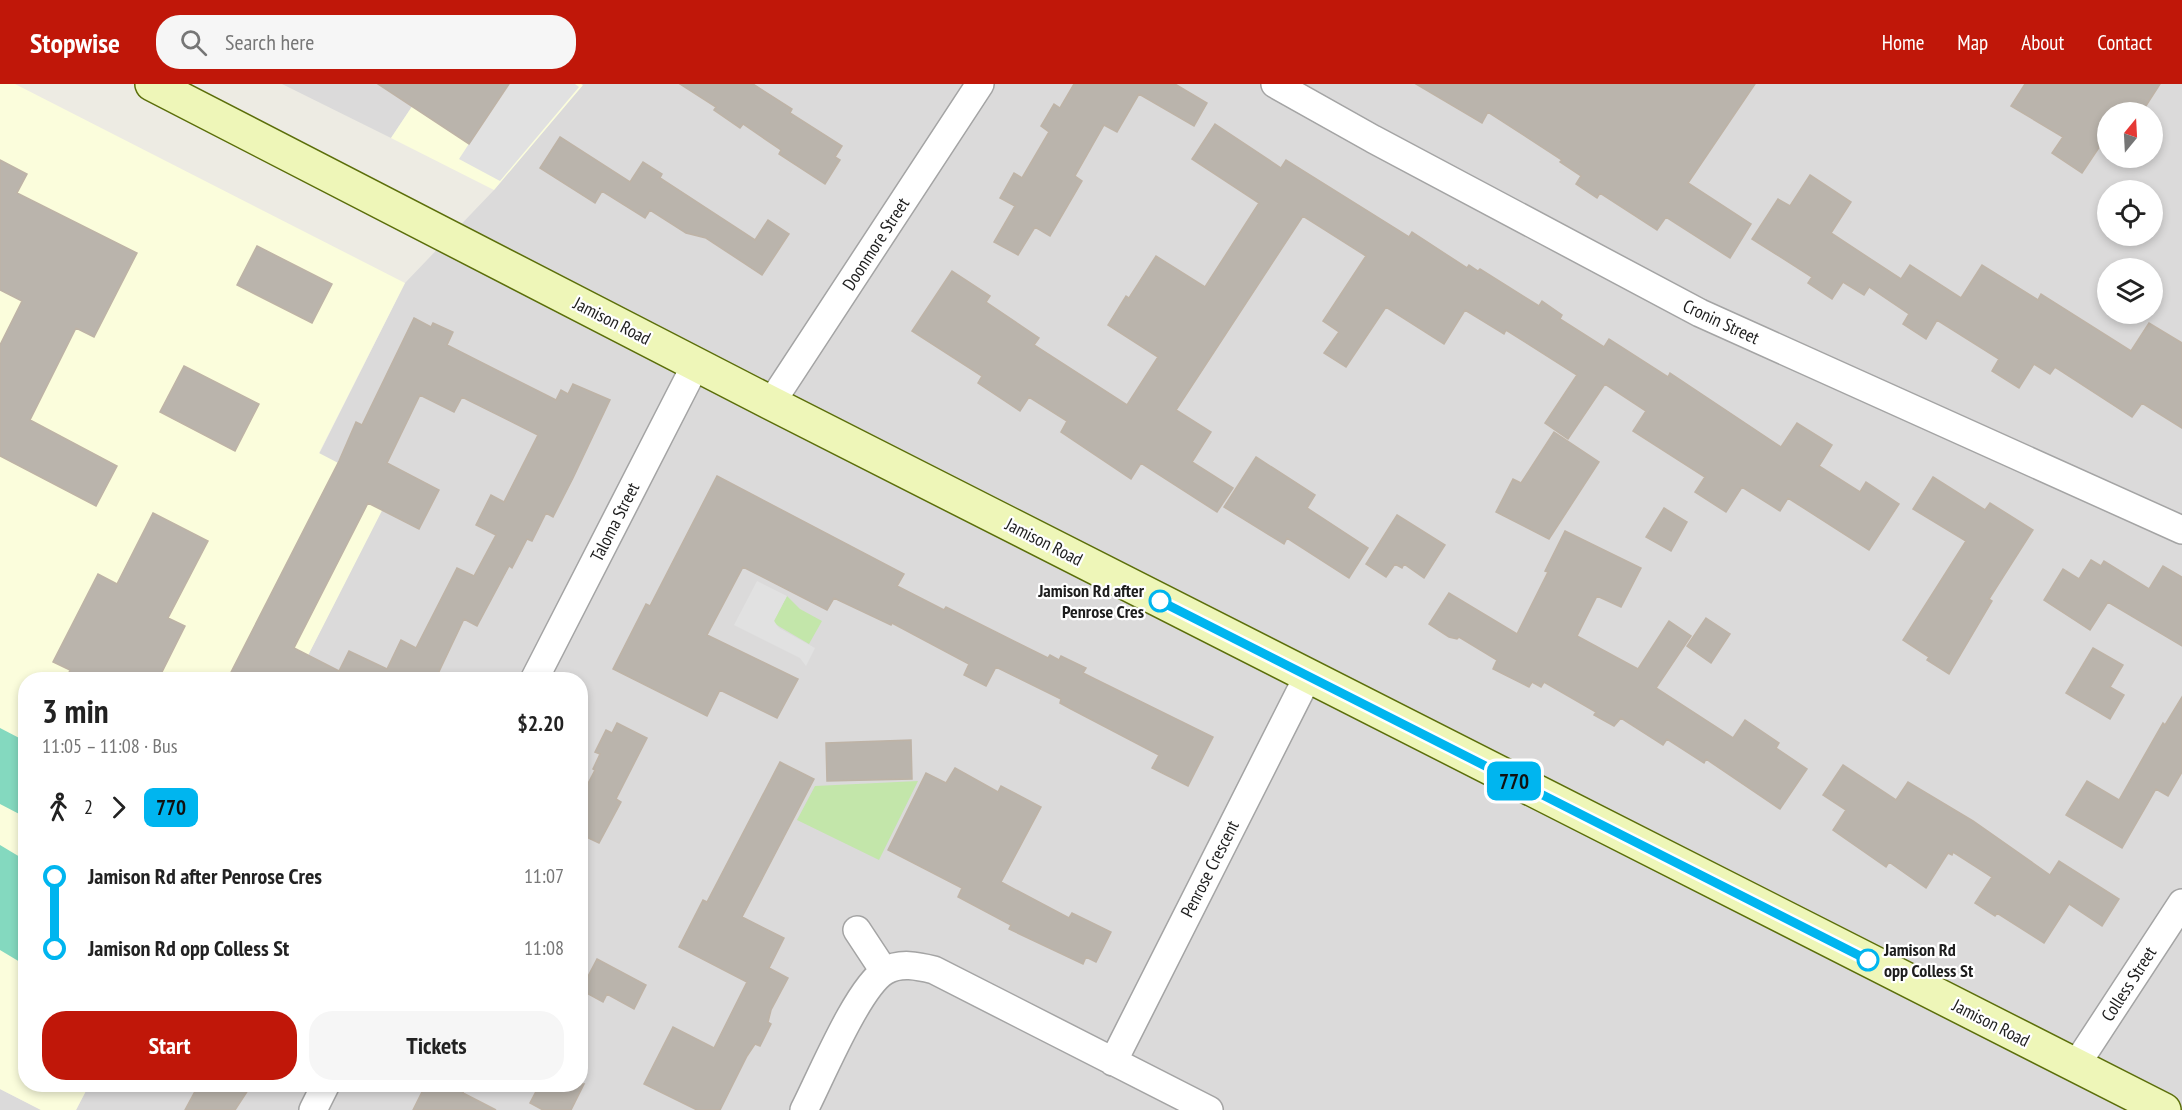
<!DOCTYPE html>
<meta charset="utf-8">
<style>
body{margin:0;font-family:"PT Sans Narrow",sans-serif;background:#f6f6f6;color:#222;height:100vh;display:flex;flex-direction:column;font-size:22px;white-space:nowrap}
*{box-sizing:border-box;margin:0}
p{font-size:20px;color:#767676}
.icon{flex:none;width:33px;height:33px;fill:none;stroke:currentColor;stroke-width:2;stroke-linecap:round;stroke-linejoin:round}
.map{position:relative;flex:1;overflow:hidden}
.drawer{position:absolute;left:18px;top:588px;width:570px;height:420px;display:flex;flex-direction:column;background:#fff;border-radius:24px;box-shadow:0 3px 9px #0003}
.drawer>*{flex:none}
.badge{padding:0 12px;border-radius:9px;font-size:21px;line-height:39px}
.needle{width:39px;rotate:18deg}
.tools{position:absolute;left:2097px;top:18px;display:grid;gap:12px}
.tools a{display:grid;place-items:center;width:66px;height:66px;border-radius:50%;background:#fff;box-shadow:0 3px 9px #0003;font-size:30px}
.map>.badge{position:absolute;translate:-50% -50%;box-shadow:0 0 0 3px #fff}
.legs{display:flex;align-items:center;gap:9px;height:66px;padding:0 24px;font-size:20px}
.legs p{margin-inline-start:auto}
.overview{display:flex;align-items:center;justify-content:space-between;height:102px;padding:0 24px}
h1{font-size:33px;font-weight:600;line-height:45px}
.action{display:flex;gap:12px;margin-top:auto;padding:12px 24px}
.action a{flex:1;height:69px;border-radius:24px;background:#c01709;color:#fff;font-size:24px;font-weight:600;line-height:69px;text-align:center}
.action a+a{background:#f6f6f6;color:#222}
ul{padding:0 24px;list-style:none}
li{display:flex;align-items:center;gap:21px;height:72px;font-size:22px}
li i{display:grid;place-items:center;width:9px;height:100%;margin:0 8px;background:currentColor}
li i::after{content:'';width:15px;height:15px;margin:-8px;border:4px solid;border-radius:50%;background:#fff}
li p{margin-inline-start:auto}
li:first-child i{background:linear-gradient(#0000 50%,currentColor 0)}
li:last-child i{background:linear-gradient(currentColor 50%,#0000 0)}
header{display:flex;align-items:center;gap:36px;box-sizing:border-box;height:84px;padding:0 30px;background:#c01709;color:#fff}
header strong{font-size:28px}
nav{display:flex;gap:33px;margin-inline-start:auto;font-size:21px}
.search{width:420px;height:54px;background:#f6f6f6;display:flex;align-items:center;gap:15px;box-sizing:border-box;padding:0 21px;border-radius:24px;color:#767676;font-size:22px}
.map>svg:first-child{display:block}
.residential{fill:#dbdada;fill-rule:evenodd}
.education{fill:#fbfddc}
.grass{fill:#c3e6aa}
.pitch{fill:#84d9bf}
.parking{fill:#e1e1e1}
.building{fill:#bab4ac;stroke:#beb3a6;stroke-width:1.5;fill-rule:evenodd}
.lines{fill:none;stroke-linecap:round;stroke-linejoin:round}
.street-casing{stroke:#a4a4a4;stroke-width:30}
.secondary-casing{stroke:#5b6e0a;stroke-width:36}
.street{stroke:#fff;stroke-width:27}
.secondary{stroke:#eef6b8;stroke-width:33}
.line-1-casing{stroke:#fff;stroke-width:14}
.line-1{stroke:#00b5ef;stroke-width:9}
.stop-1-dot{fill:#fff;stroke:#00b5ef;stroke-width:3}
.labels{text-anchor:middle;stroke-width:4.5;stroke-linejoin:round;paint-order:stroke}
.street-label{font-size:18px;fill:#1d1d1d;stroke:#fff}
.stop-label{font-size:18px;font-weight:bold;fill:#1d1d1d;stroke:#fff;text-anchor:end}
</style>
<header>
<strong>Stopwise</strong>
<div class="search"><svg class="icon" aria-label="search" viewBox="0 0 24 24"><circle cx="10" cy="10" r="6"/><path d="M15 15l6 6"/></svg>Search here</div>
<nav><a>Home</a><a>Map</a><a>About</a><a>Contact</a></nav>
</header>
<div class="map">
<svg width="2182" height="1026" viewBox="0 0 2182 1026">
<rect width="100%" height="100%" fill="#edebe3"/>
<path class="residential" d="M282 0H427L391 54Z
M581 0H2182V1026H76L89 1001 580 1000V596L296 595 391 407 319 370 405 199 494 106 582 2ZM2108 28H2152V74H2108ZM2108 106H2152V152H2108ZM2108 184H2152V230H2108Z
M0 1005 41 1026H0Z"/>
<path class="education" d="M0 0H15L405 199 319 369 392 407 296 595 26 596V1000L89 1001 76 1026H41L0 1005Z
M427 0H581L583 1 494 106 391 54Z"/>
<path class="grass" d="M787 512 800 525 822 537 809 560 775 540 774 536Z
M918 697 879 776 797 736 815 702Z"/>
<path class="pitch" d="M0 644 25 657V733L0 720Z
M0 761 25 776V881L0 866Z"/>
<path class="parking" d="M508 0H575L579 3 500 97 459 75Z
M757 497 787 512 774 537 779 544 815 564 806 582 800 574 734 541Z"/>
<path class="building" d="M378 0H509L469 60Z
M680 0H753L792 25 790 29 842 62 835 73 840 76 825 100 779 70 781 66 743 40 740 44 714 26 716 23Z
M1074 0H1175L1207 19 1194 42 1139 10 1117 48 1104 41 1075 92 1082 97 1050 152 1035 143 1018 171 994 158 1015 122 1000 114 1014 89 1022 94 1049 48 1041 42 1054 20 1060 24Z
M1416 0H1755L1688 99 1751 140 1730 174 1666 133 1657 146 1600 109 1597 114 1576 100 1581 92 1560 78 1562 76 1488 28 1482 39Z
M2025 0H2160L2142 28H2108V50L2082 89 2052 69 2063 53 2011 22Z
M1215 40 1281 84 1286 76 1409 153 1412 148 1467 184 1469 181 1478 187 1480 185 1539 222 1542 217 1562 231 1560 235 1604 263 1609 255 1668 293 1670 289 1781 363 1797 339 1832 361 1819 382 1860 408 1866 398 1899 420 1869 466 1788 414 1780 427 1742 403 1726 428 1695 408 1705 393 1633 347 1646 327 1605 300 1568 355 1545 339 1577 291 1506 246 1504 250 1465 226 1444 260 1386 223 1346 283 1324 269 1339 248 1323 237 1366 172 1303 132 1176 326 1211 348 1192 378 1233 404 1217 428 1141 379 1131 395 1061 348 1067 337 1029 313 1020 327 978 299 982 292 912 247 952 187 990 212 986 218 1039 254 1034 261 1127 321 1158 273 1108 241 1126 212 1129 214 1156 172 1205 203 1259 119 1192 75Z
M560 53 630 98 643 78 662 90 660 94 755 156 768 136 789 150 762 191 706 154 686 149 650 126 645 134 602 107 595 119 540 84Z
M0 76 27 90 17 109 137 169 94 253 76 244 30 336 117 382 96 422 0 372V261L22 217 0 206Z
M1810 91 1851 118 1831 149 1901 195 1910 181 1961 214 1982 181 2038 216 2041 210 2131 267 2149 239 2182 259V344L2142 319 2132 333 2055 283 2050 290 2034 280 2019 304 1992 287 1999 275 1937 236 1926 255 1903 240 1909 230 1869 203 1864 211 1843 198 1832 215 1808 199 1812 193 1752 155 1778 115 1790 122Z
M257 162 332 200 312 239 237 201Z
M414 234 431 243 433 239 453 248 447 261 556 316 561 306 568 310 573 300 610 316 573 394 553 433 546 429 532 457 527 455 512 484 509 482 477 542 464 535 435 596H227L339 377 356 338 362 341ZM420 311 454 328 462 313 538 351 504 418 491 411 476 441 496 451 474 492 457 484 416 564 401 556 387 585 349 567 339 587 294 564 368 419 419 445 439 406 387 379Z
M184 282 259 320 235 367 160 328Z
M1554 348 1599 378 1549 455 1496 428 1513 395 1521 399Z
M1256 373 1315 411 1307 424 1368 464 1349 494 1287 454 1284 460 1224 423Z
M717 392 904 490 897 502 944 526 946 523 1048 574 1050 571 1059 576 1061 572 1086 584 1083 589 1095 595 1213 653 1188 702 1152 684 1159 671 1071 625 1060 619 1061 615 996 583 986 602 964 591 969 580 892 539 891 541 834 514 827 526 743 483 707 551 798 595 777 634 720 606 707 632 613 585 646 520 650 522Z
M1933 393 1985 426 1990 419 2033 446 1989 515 1992 517 1949 590 1927 576 1929 573 1903 556 1966 457 1913 425Z
M1664 424 1687 438 1671 467 1646 453Z
M153 429 208 457 168 534 185 542 158 596H66L70 586 53 578 98 490 117 500Z
M1397 431 1445 461 1424 494 1404 480 1402 484 1395 480 1386 493 1366 480Z
M1565 447 1641 484 1621 523 1597 512 1577 552 1638 585 1669 537 1691 552 1656 604 1733 654 1745 636 1779 659 1776 664 1807 685 1780 725 1706 675 1704 679 1667 655 1663 661 1621 634 1614 642 1594 631 1596 628 1544 598 1541 603 1532 598 1529 603 1493 585 1497 576 1459 553 1457 555 1449 553 1429 540 1449 509 1517 550 1548 488 1545 487Z
M2091 476 2101 482 2104 477 2149 505 2163 482 2182 493V562L2108 518 2090 546 2044 516 2063 485 2079 495Z
M1706 534 1730 550 1711 579 1687 562Z
M2093 564 2123 581 2110 603 2124 611 2110 635 2066 609Z
M2182 613V688L2168 712 2156 705 2122 764 2066 731 2087 697 2119 716 2163 639 2165 641Z
M617 639 647 654 616 715 621 718 599 759 580 750V715L595 686 593 685 600 670 595 668 606 646 612 649Z
M911 656 912 695 827 697 826 659Z
M780 678 814 695 742 833 784 854 769 884 788 894 771 926 768 938 771 940 760 962 755 960 747 972 720 1026H697L644 1000 673 943 714 964 747 898 679 863 703 816 707 818Z
M1843 681 1896 716 1908 698 1973 737 2050 791 2059 777 2119 815 2102 842 2069 820 2044 859 1997 829 1995 832 1975 819 1992 793 1953 768 1952 771 1948 769 1926 804 1889 778 1886 783 1833 746 1846 726 1823 711Z
M955 684 998 708 1001 702 1041 723 1001 798 1069 834 1072 829 1111 848 1096 878 1086 873 1083 880 1009 845 1011 841 958 813 962 804 888 766 926 689 946 699Z
M597 875 646 901 634 925 607 910 603 918 581 906Z
M199 1000H252L235 1026H185Z
M426 1000H467L463 1009 496 1026H413Z
M540 1000H584L571 1026H543L530 1019Z"/>
<g class="lines">
<defs>
<path id="street" d="M1275 0 1373 55 1700 229 2182 446
M771 319 980 0
M534 596 696 280
M857 846 884 887
M1113 978 1308 592
M2076 981 2182 819
M313 1026 326 1000
M804 1026C820 995 858 903 885 887 900 878 918 882 934 886L1209 1026"/>
<path id="secondary" d="M152 0 771 319 2164 1026"/>
</defs>
<use href="#street" class="street-casing"/>
<use href="#secondary" class="secondary-casing"/>
<use href="#street" class="street"/>
<use href="#secondary" class="secondary"/>
</g>
<g class="lines">
<defs>
<path id="line-1" d="M1160 517 1868 876"/>
</defs>
<use href="#line-1" class="line-1-casing"/>
<use href="#line-1" class="line-1"/>
</g>
<g class="stop-1-dot">
<circle cx="1160" cy="517" r="10"/>
<circle cx="1868" cy="876" r="10"/>
</g>
<g class="labels">
<g class="street-label">
<text transform="translate(876 160) rotate(-57)" y="6">Doonmore Street</text>
<text transform="translate(612 237) rotate(27)" y="6">Jamison Road</text>
<text transform="translate(1721 238) rotate(25)" y="6">Cronin Street</text>
<text transform="translate(615 438) rotate(-63)" y="6">Taloma Street</text>
<text transform="translate(1044 458) rotate(27)" y="6">Jamison Road</text>
<text transform="translate(1210 785) rotate(-63)" y="6">Penrose Crescent</text>
<text transform="translate(2129 900) rotate(-57)" y="6">Colless Street</text>
<text transform="translate(1991 939) rotate(27)" y="6">Jamison Road</text>
</g>
<g class="stop-label">
<text x="1144" y="513">Jamison Rd after<tspan x="1144" dy="21">Penrose Cres</tspan></text>
<text x="1884" y="872" text-anchor="start">Jamison Rd<tspan x="1884" dy="21">opp Colless St</tspan></text>
</g>
</g>
</svg>
<div class="tools">
<a><svg class="needle" viewBox="-14 -14 28 28"><path d="M0-13l5 13h-10z" fill="#e53935"/><path d="M0 13l5-13h-10z" fill="#767676"/></svg></a>
<a><svg class="icon" aria-label="locate" viewBox="0 0 24 24"><circle cx="12" cy="12" r="6"/><path d="M12 2v4M12 18v4M2 12h4M18 12h4"/></svg></a>
<a><svg class="icon" aria-label="layers" viewBox="0 0 24 24"><path d="M12 4l9 5-9 5-9-5zM3 14l9 5 9-5"/></svg></a>
</div>
<b class="badge" style="left:1514px;top:697px;background:#00b5ef;color:#111">770</b>
<section class="drawer">
<div class="overview"><div><h1>3 min</h1><p>11:05 – 11:08 · Bus</p></div><b>$2.20</b></div>
<div class="legs"><svg class="icon" aria-label="walk" viewBox="0 0 24 24"><circle cx="13" cy="4" r="2"/><path d="M13 8l-2 6 4 7M11 14l-3 7M7 12l3-4h3l4 4"/></svg>2<svg class="icon" aria-label="forward" viewBox="0 0 24 24"><path d="M9 5l7 7-7 7"/></svg><b class="badge" style="background:#00b5ef;color:#111">770</b></div>
<ul>
<li><i style="color:#00b5ef"></i><b>Jamison Rd after Penrose Cres</b><p>11:07</p></li>
<li><i style="color:#00b5ef"></i><b>Jamison Rd opp Colless St</b><p>11:08</p></li>
</ul>
<div class="action"><a>Start</a><a>Tickets</a></div>
</section>
</div>
